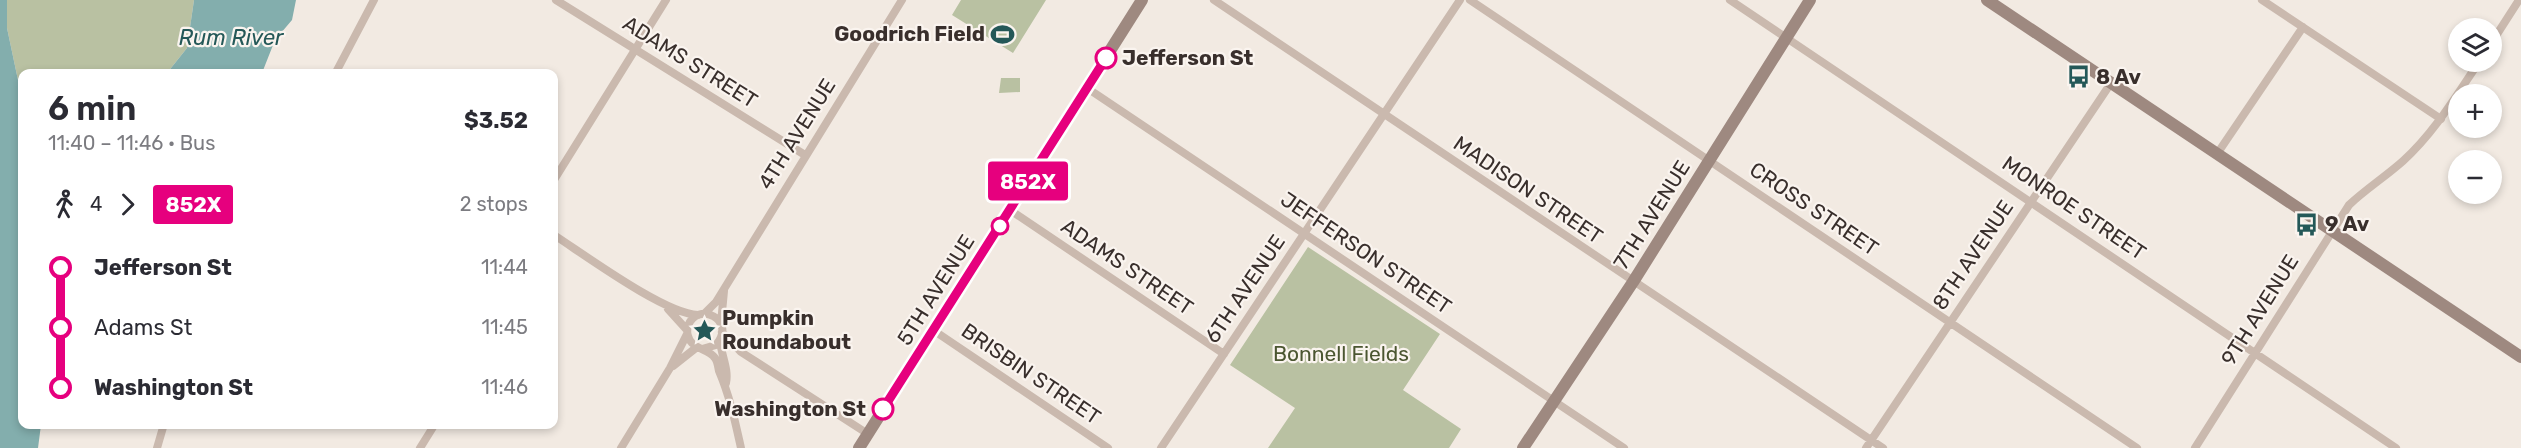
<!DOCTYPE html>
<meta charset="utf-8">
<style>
body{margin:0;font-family:Rubik,sans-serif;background:#f2f2f3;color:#2b2b33;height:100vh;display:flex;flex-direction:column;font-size:22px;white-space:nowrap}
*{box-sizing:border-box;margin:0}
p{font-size:20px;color:#7c7c81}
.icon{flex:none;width:33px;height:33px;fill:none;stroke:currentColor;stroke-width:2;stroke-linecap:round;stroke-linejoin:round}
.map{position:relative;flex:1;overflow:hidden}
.sheet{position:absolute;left:18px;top:69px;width:540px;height:360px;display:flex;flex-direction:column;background:#fff;border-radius:12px;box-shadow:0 3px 9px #0003}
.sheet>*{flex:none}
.badge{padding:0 12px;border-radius:4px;font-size:21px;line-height:39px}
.controls{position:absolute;left:2448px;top:18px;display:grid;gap:12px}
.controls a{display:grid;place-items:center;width:54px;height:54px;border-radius:50%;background:#fff;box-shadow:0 3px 9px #0003;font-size:30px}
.map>.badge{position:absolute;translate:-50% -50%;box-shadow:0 0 0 3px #fff}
.legs{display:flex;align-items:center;gap:9px;height:66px;padding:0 30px;font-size:20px}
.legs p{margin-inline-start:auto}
.head{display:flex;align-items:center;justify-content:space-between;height:102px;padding:0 30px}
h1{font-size:33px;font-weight:600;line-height:45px}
ul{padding:0 30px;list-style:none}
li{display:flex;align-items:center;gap:21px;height:60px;font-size:22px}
li i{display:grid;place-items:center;width:9px;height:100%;margin:0 8px;background:currentColor}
li i::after{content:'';width:15px;height:15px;margin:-8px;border:4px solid;border-radius:50%;background:#fff}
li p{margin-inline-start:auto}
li:first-child i{background:linear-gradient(#0000 50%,currentColor 0)}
li:last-child i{background:linear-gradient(currentColor 50%,#0000 0)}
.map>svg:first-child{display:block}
.green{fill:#b9c1a2}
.water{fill:#83aead}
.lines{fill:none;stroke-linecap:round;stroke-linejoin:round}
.street{stroke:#cab9ae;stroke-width:8}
.secondary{stroke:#9e8980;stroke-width:12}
.line-1-casing{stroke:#fff;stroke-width:14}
.line-1{stroke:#e6007e;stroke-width:9}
.stop-1-dot{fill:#fff;stroke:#e6007e;stroke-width:3}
.labels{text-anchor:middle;stroke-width:4.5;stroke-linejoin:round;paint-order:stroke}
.poi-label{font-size:21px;font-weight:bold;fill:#392f2c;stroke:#faf4ef;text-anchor:start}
.stop-label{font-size:21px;font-weight:bold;fill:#392f2c;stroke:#faf4ef;text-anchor:start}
.street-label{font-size:21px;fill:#392f2c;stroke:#faf4ef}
.park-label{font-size:21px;fill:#4b5631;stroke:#faf4ef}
.water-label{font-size:22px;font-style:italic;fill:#245858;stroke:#faf4ef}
</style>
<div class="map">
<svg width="2521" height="448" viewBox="0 0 2521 448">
<rect width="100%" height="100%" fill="#f2eae2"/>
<path class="green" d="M7 0H194L187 48 167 73 22 74V99L7 28Z
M961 0H1046L1013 53 952 15Z
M1001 78H1020V92L999 93Z
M1308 247 1440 334 1403 390 1461 429 1449 448H1268L1295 408 1230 365Z"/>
<path class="water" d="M0 0H7V28L22 99V424L41 425 38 448H0Z
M194 0H296L292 20 275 40 262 73H167L187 48Z"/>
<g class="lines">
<path class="street" d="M556 0 805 155
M1214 0 1883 448
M1470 0 2137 448
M1730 0 2396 448
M2262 0 2441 119
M2492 42 2519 0
M335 74 374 0
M1087 88 1624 448
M2217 154 2303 27
M554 180 666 0
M1010 210 1224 354
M554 235C585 255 665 314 698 315
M668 309 687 330
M704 314 716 302 902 0
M721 323 724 291
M933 330 1108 448
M722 332 741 352 868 434
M720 340C721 355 729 369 726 383
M702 349 716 345C738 320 697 300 688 326 686 332 688 339 692 343 699 350 709 350 715 358 718 362 718 367 719 371 730 397 735 421 741 448
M673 366 697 347
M157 448 164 424
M420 448 435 424
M621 448 670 368 687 334
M1161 448 1460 0
M1866 448 2111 83
M2195 448 2349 205C2366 189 2385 177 2403 161 2434 133 2456 96 2479 62"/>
<path class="secondary" d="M1987 0 2521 357
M859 448 1142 0
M1523 448 1633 282 1810 0"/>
</g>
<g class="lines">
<defs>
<path id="line-1" d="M883 409 1106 58"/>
</defs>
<use href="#line-1" class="line-1-casing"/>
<use href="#line-1" class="line-1"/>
</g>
<defs>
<symbol id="stadium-bare" viewBox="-9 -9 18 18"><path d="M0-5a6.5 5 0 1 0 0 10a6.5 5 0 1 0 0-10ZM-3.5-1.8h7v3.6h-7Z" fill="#245858" stroke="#faf4ef" stroke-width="2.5" paint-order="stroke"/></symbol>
<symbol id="bus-bare" viewBox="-9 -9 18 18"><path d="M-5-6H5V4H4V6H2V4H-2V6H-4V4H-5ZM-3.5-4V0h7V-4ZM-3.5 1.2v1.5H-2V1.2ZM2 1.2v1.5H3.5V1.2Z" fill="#245858" stroke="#faf4ef" stroke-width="2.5" paint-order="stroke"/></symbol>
<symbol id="sight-bare" viewBox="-9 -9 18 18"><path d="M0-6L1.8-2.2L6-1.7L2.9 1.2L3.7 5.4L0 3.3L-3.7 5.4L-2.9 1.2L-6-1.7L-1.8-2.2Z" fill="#245858" stroke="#faf4ef" stroke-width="2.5" paint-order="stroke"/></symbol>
</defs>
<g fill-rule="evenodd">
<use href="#stadium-bare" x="986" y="18" width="33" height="33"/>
<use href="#bus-bare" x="2062" y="60" width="33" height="33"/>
<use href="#bus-bare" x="2290" y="208" width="33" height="33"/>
<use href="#sight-bare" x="688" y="314" width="33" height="33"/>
</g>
<g class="stop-1-dot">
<circle cx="1106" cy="58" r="10"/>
<circle cx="1000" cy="226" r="8"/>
<circle cx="883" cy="409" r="10"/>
</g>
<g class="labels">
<g class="poi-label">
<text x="985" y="41" text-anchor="end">Goodrich Field</text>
<text x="2096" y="84">8 Av</text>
<text x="2325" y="231">9 Av</text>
<text x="722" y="325">Pumpkin<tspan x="722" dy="24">Roundabout</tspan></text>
</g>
<g class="stop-label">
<text x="1122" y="65">Jefferson St</text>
<text x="866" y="416" text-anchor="end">Washington St</text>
</g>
<g class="street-label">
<text transform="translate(690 62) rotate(32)" y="7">ADAMS STREET</text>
<text transform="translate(797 134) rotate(-58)" y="7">4TH AVENUE</text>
<text transform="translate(1528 190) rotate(34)" y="7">MADISON STREET</text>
<text transform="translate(2074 208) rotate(34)" y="7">MONROE STREET</text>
<text transform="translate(1814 209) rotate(34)" y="7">CROSS STREET</text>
<text transform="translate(1652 215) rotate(-58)" y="7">7TH AVENUE</text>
<text transform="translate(1366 253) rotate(34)" y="7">JEFFERSON STREET</text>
<text transform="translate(1973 255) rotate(-56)" y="7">8TH AVENUE</text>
<text transform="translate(1127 267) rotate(34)" y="7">ADAMS STREET</text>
<text transform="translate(1245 289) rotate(-56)" y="7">6TH AVENUE</text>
<text transform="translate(936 290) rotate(-58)" y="7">5TH AVENUE</text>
<text transform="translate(2260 310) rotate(-58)" y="7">9TH AVENUE</text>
<text transform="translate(1031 374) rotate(34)" y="7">BRISBIN STREET</text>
</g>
<g class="park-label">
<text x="1341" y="361">Bonnell Fields</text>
</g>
<g class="water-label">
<text x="231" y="45">Rum River</text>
</g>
</g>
</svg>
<div class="controls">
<a><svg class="icon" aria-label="layers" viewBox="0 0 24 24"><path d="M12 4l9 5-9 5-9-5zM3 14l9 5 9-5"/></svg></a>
<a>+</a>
<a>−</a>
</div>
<b class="badge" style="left:1028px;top:181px;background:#e6007e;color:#fff">852X</b>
<section class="sheet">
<div class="head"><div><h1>6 min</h1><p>11:40 – 11:46 · Bus</p></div><b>$3.52</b></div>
<div class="legs"><svg class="icon" aria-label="walk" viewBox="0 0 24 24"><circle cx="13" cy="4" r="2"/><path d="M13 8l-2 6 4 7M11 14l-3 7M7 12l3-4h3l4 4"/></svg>4<svg class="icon" aria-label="forward" viewBox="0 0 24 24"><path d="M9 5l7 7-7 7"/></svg><b class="badge" style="background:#e6007e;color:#fff">852X</b><p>2 stops</p></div>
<ul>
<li><i style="color:#e6007e"></i><b>Jefferson St</b><p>11:44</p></li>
<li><i style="color:#e6007e"></i><span>Adams St</span><p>11:45</p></li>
<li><i style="color:#e6007e"></i><b>Washington St</b><p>11:46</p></li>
</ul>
</section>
</div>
